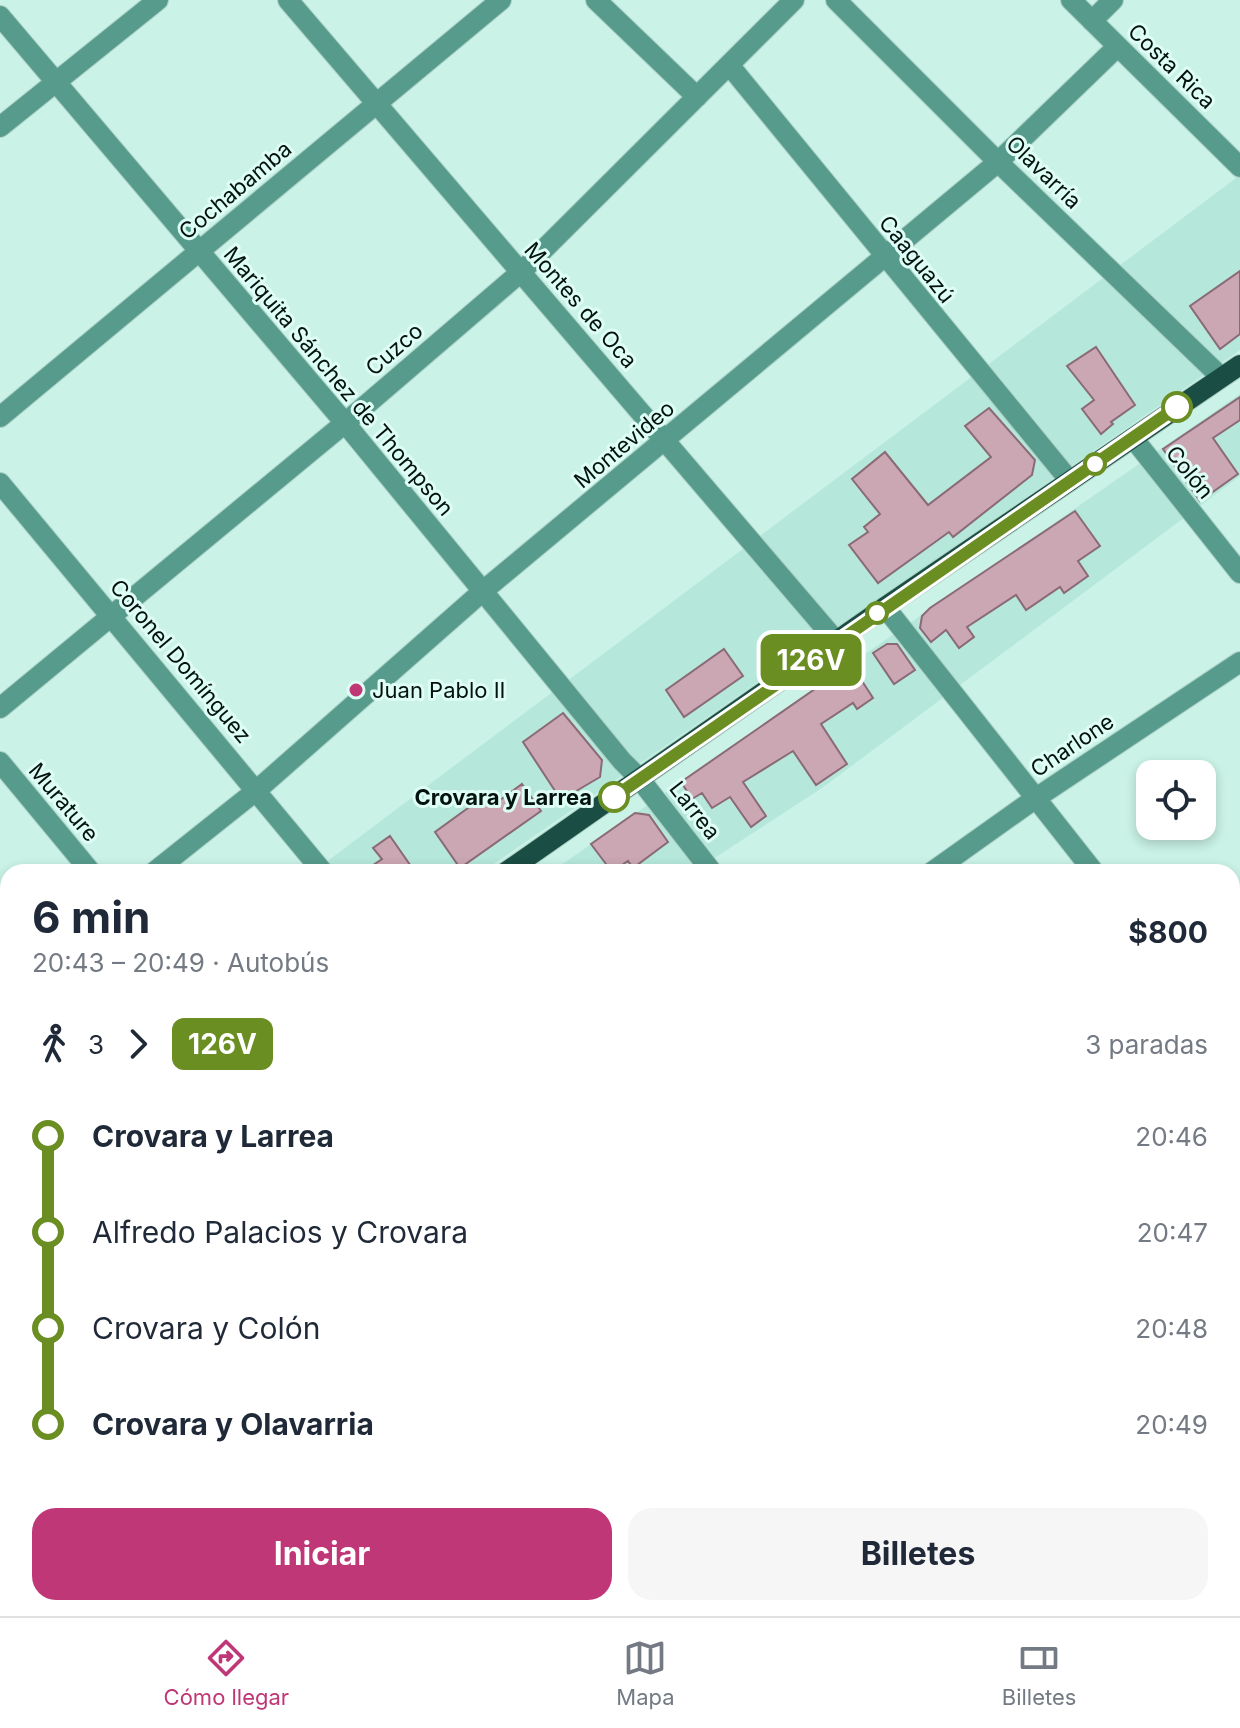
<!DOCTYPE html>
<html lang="es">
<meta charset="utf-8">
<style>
body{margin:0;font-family:Inter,sans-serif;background:#f6f6f7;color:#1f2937;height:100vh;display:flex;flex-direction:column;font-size:30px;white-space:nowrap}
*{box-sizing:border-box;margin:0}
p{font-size:26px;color:#747a83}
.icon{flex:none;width:44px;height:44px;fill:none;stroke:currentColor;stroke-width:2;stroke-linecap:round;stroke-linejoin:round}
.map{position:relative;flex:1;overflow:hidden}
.panel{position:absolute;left:0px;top:864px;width:1240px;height:752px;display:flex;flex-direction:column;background:#fff;border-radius:24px 24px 0 0;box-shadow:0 4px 12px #0003}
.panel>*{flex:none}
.badge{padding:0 16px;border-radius:12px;font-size:28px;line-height:52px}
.tools{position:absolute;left:1136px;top:760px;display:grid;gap:16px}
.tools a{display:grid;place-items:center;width:80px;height:80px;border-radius:16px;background:#fff;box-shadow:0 4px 12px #0003;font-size:40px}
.map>.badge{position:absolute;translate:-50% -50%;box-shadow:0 0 0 4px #fff}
.legs{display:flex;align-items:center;gap:12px;height:88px;padding:0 32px;font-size:26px}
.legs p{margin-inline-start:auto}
.head{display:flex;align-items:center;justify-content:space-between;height:136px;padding:0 32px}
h1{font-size:44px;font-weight:700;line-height:60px}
.button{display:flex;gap:16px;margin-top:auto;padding:16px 32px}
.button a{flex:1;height:92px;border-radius:24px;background:#bf3777;color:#fff;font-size:32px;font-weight:700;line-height:92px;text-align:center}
.button a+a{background:#f6f6f7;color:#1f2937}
ul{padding:0 32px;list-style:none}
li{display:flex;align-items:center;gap:28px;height:96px;font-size:30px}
li i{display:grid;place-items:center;width:12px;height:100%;margin:0 10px;background:currentColor}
li i::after{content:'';width:20px;height:20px;margin:-10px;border:6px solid;border-radius:50%;background:#fff}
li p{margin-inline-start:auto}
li:first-child i{background:linear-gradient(#0000 50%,currentColor 0)}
li:last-child i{background:linear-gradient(currentColor 50%,#0000 0)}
.tab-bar{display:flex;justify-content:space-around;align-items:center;height:112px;border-top:2px solid #e0e1e3;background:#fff;font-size:22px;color:#747a83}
.tab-bar a{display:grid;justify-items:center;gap:4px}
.tab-bar .current{color:#bf3777}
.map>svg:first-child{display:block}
.built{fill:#b6e7db}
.building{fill:#caa7b3;stroke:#8a6a75;stroke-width:2}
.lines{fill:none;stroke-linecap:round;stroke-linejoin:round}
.minor-casing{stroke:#aacec4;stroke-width:22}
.major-casing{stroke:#aacec4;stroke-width:22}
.minor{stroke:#569b8c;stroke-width:20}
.major{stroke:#1a4d43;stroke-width:20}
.line-1-casing{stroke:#fff;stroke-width:18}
.line-1{stroke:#6b8e23;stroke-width:12}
.stop-1-dot{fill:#fff;stroke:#6b8e23;stroke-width:4}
.poi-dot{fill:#bf3777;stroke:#ddfdf5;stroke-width:3}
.labels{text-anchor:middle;stroke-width:6;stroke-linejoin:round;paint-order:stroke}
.street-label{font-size:22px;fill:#04120f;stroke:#ddfdf5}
.poi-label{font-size:22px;fill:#04120f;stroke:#ddfdf5;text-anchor:start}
.stop-label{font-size:22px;font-weight:bold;fill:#04120f;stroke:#ddfdf5;text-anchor:end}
</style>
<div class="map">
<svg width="1240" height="1616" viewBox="0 0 1240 1616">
<rect width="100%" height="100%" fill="#caf2e7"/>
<path class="built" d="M1240 175V350L482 872H313Z
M1240 394V476L822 788 693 872H551Z
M8 1247V1357L0 1363V1252Z"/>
<path class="building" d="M1240 271V334L1220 349 1190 306Z
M1096 347 1135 405 1111 422 1113 424 1101 434 1082 409 1094 400 1067 366Z
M1240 397V420L1213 438 1238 474 1200 501 1163 449Z
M989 408 1035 460 1032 475 953 537 949 532 878 583 849 545 868 532 864 527 880 514 852 479 885 452 928 505 991 457 965 426Z
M1075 511 1100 546 1078 561 1088 576 1064 593 1060 587 1026 610 1016 595 967 627 974 637 959 648 946 630 931 642 920 628 922 616 930 608Z
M887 644H897L915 670 894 684 873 653Z
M724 649 743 676 684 717 666 690Z
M851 664 873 698 857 709 853 703 821 724 847 764 816 785 793 751 743 782 766 816 751 827 730 797 712 808 702 793 692 799 681 782Z
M563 713 602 760 600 777 561 800 523 742Z
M522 784 541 811 460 868 435 832 486 795 493 805Z
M635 813 649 815 668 842 633 868 628 861 612 872 591 844Z
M390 836 415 872H363L382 859 373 848Z"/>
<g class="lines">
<defs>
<path id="minor" d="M288 0 837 642
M596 0 697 97
M836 0 998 162 1221 377
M1071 0 1240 167
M0 16 345 423 622 761 639 778 712 872
M1092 21 1113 0
M730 66 1070 481
M0 127 158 0
M0 417 501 0
M1133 438 1240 573
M0 483 323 872
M885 607 1094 872
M0 708 345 423 521 272 794 0
M0 762 91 872
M154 872 257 790 483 591 998 162 1117 47
M932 872 1036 798 1240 662
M1232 940 1240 934
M0 998 8 991
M0 1024 8 1033
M1232 1049 1240 1060
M0 1181 8 1189
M1232 1215 1240 1209
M0 1251 8 1261
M1232 1489 1240 1484
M0 1522 8 1531
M1232 1539 1240 1549
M78 1608 85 1616
M460 1608 466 1616
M904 1608 910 1616
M260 1616 271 1608
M650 1616 661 1608
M1047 1616 1059 1608"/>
<path id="major" d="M506 872 885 607 1240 365
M0 1223 8 1218"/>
</defs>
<use href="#minor" class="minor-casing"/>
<use href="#major" class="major-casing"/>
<use href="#minor" class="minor"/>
<use href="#major" class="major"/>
</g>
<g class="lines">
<defs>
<path id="line-1" d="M614 797 1177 407"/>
</defs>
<use href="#line-1" class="line-1-casing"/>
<use href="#line-1" class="line-1"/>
</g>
<g class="stop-1-dot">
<circle cx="1177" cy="407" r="14"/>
<circle cx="1095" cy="464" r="10"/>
<circle cx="877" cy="613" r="10"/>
<circle cx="614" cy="797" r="14"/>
</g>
<circle class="poi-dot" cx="356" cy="690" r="8"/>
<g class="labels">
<g class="street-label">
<text transform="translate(1172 66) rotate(44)" y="8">Costa Rica</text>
<text transform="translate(1044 172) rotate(44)" y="8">Olavarría</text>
<text transform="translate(235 190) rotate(-40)" y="8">Cochabamba</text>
<text transform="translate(917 259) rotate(51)" y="8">Caaguazú</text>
<text transform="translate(581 305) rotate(49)" y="8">Montes de Oca</text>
<text transform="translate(394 349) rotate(-41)" y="8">Cuzco</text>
<text transform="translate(339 381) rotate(50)" y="8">Mariquita Sánchez de Thompson</text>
<text transform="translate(624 444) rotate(-40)" y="8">Montevideo</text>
<text transform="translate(1190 472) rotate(51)" y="8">Colón</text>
<text transform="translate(181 661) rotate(50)" y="8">Coronel Domínguez</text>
<text transform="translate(1072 745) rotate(-34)" y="8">Charlone</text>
<text transform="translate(64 802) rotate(50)" y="8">Murature</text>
<text transform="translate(695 810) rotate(52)" y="8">Larrea</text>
</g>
<g class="poi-label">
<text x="372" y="698">Juan Pablo II</text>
</g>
<g class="stop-label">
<text x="592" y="805">Crovara y Larrea</text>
</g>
</g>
</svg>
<div class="tools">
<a><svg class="icon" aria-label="locate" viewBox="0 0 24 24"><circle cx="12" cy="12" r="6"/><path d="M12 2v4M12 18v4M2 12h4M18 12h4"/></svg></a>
</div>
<b class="badge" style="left:811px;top:660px;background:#6b8e23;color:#fff">126V</b>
<section class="panel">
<div class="head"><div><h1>6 min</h1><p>20:43 – 20:49 · Autobús</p></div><b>$800</b></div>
<div class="legs"><svg class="icon" aria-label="walk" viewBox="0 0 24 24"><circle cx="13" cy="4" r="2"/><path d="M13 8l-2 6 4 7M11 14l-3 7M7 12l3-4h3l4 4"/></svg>3<svg class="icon" aria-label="forward" viewBox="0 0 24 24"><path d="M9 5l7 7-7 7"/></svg><b class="badge" style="background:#6b8e23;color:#fff">126V</b><p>3 paradas</p></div>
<ul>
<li><i style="color:#6b8e23"></i><b>Crovara y Larrea</b><p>20:46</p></li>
<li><i style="color:#6b8e23"></i><span>Alfredo Palacios y Crovara</span><p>20:47</p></li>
<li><i style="color:#6b8e23"></i><span>Crovara y Colón</span><p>20:48</p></li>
<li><i style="color:#6b8e23"></i><b>Crovara y Olavarria</b><p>20:49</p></li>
</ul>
<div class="button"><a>Iniciar</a><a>Billetes</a></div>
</section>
</div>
<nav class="tab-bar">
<a class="current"><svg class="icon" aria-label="directions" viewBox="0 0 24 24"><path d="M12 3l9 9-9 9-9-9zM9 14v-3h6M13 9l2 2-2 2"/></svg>Cómo llegar</a>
<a><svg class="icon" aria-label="map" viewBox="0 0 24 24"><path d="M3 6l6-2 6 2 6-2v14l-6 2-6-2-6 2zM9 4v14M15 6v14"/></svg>Mapa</a>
<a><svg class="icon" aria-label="tickets" viewBox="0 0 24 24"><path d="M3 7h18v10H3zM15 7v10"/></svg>Billetes</a>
</nav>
